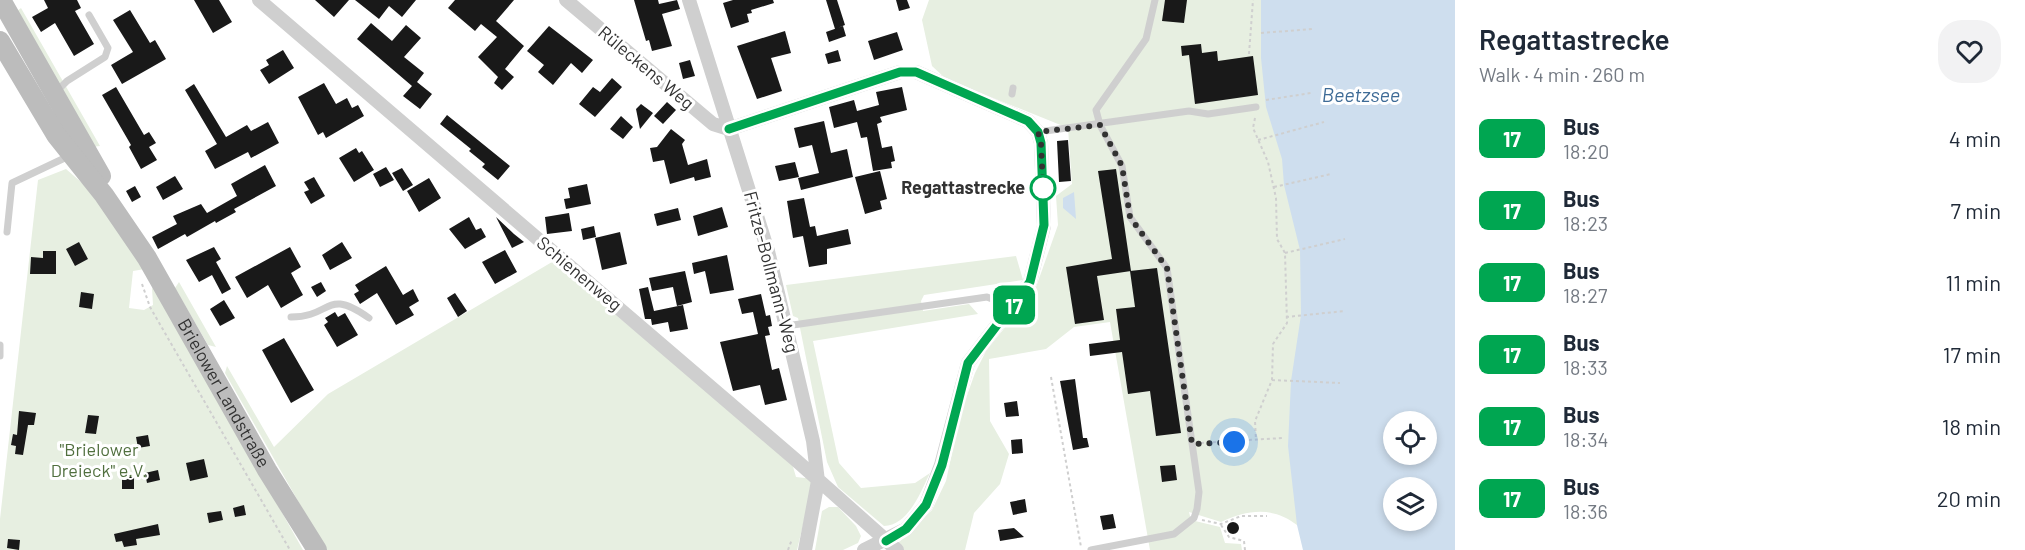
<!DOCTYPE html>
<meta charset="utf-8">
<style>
body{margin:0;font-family:Barlow,sans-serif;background:#f2f2f3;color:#1f2937;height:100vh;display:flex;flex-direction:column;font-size:22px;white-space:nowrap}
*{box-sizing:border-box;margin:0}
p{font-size:20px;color:#747a83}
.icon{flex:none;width:33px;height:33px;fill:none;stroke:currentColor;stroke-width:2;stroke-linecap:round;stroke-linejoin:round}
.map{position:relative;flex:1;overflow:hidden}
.sheet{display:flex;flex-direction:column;background:#fff;width:570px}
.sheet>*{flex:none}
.badge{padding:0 12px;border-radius:9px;font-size:21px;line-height:39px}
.fabs{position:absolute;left:1383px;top:411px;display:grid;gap:12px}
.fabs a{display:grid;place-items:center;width:54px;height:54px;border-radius:50%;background:#fff;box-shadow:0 3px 9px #0003;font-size:30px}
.you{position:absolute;width:30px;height:30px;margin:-15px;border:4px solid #fff;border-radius:50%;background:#1a73e8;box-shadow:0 0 0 9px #1a73e833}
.map>.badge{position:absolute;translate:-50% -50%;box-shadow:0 0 0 3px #fff}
.round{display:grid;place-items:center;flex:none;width:63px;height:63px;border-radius:24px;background:#f2f2f3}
.headline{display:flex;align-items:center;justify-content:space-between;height:102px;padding:0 24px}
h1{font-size:28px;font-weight:600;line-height:45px}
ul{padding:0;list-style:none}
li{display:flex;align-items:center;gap:18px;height:72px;padding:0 24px}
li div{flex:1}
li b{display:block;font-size:22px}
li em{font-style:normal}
li .badge{min-width:66px;font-weight:700;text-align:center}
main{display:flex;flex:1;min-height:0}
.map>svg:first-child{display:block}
.green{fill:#e7efe1;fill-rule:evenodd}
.water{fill:#cedeee;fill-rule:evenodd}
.building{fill:#191919}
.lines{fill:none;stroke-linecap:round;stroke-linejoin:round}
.path{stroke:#cfcfcf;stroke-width:2;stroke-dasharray:3 3;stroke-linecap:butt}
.service{stroke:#cfcfcf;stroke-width:7}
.minor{stroke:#cfcfcf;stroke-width:14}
.secondary{stroke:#bcbcbc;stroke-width:20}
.line-casing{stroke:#fff;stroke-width:14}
.line{stroke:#00a651;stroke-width:9}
.walk{stroke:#323232;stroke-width:6;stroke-dasharray:0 10.8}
.stop-dot{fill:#fff;stroke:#00a651;stroke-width:3}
.labels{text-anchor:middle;stroke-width:6;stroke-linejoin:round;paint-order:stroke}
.street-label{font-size:18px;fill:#323232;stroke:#fff}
.stop-label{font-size:18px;font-weight:bold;fill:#323232;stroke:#fff;text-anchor:end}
.park-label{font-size:18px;fill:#506f3e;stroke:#fff}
.water-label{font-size:20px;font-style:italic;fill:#3e6b96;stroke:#fff}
</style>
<main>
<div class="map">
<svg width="1455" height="550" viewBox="0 0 1455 550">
<rect width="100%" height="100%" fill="#fff"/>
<path class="green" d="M929 0H1455L1426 488H1394L1297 525C1273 506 1247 510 1221 522L1189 512 1191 520 1220 527 1225 543 1241 544 1242 550H1150L1110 322 1074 327 1046 349 989 359 990 421 1009 454 1000 484 974 513 965 550H897L899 542 932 510 946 481 960 415 975 373 986 351 1035 290 1058 225 1056 196 1072 184 1068 128 946 79 932 66 922 20ZM1394 422H1426V454H1394Z
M21 8 100 146 92 147 17 11Z
M66 169 104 202 145 269 133 271 129 308 144 310 153 305 152 288 158 292 303 550H0V519L38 180Z
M1016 256 1023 280 924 295 921 301 923 311 969 304 978 314 813 341 839 463 861 488 915 483 930 473C921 491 909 525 884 526L838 487 827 462 798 318 793 316 786 285Z
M552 262 791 460 796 477 814 479 797 550H326L225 373 227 366 274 447 328 394Z
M179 282 216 347 208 345 175 288Z
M829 507H838L856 526 861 536 858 543 843 550H815L822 511Z"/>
<path class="water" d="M1261 0H1455V550H1303L1297 525 1288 446 1291 381 1301 315 1300 250 1284 185 1282 159 1266 107 1261 58ZM1394 422H1426V454H1394ZM1394 488H1426V520H1394Z
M1074 192 1076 219 1063 208V198Z"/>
<path class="building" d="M44 0H77L81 8 75 11 94 44 74 56 55 23 41 32 32 17 48 8Z
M194 0H219L232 22 213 33Z
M315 0H349L334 17Z
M355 0H416L402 17 389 6 379 19Z
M455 0H514L496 21 524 46 505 69 514 77 502 90 494 83 498 77 478 57 497 37 481 24 475 31 448 8Z
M634 0H658L659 4 677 0 680 9 662 14 672 46 652 51 649 40 646 41Z
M733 0H773L774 3 751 10 752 13 747 14 749 22 731 28 723 3Z
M826 0H837L845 25 835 29Z
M896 0H907L910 8 899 11Z
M1165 0H1187L1184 23 1162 21Z
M130 10 150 43 155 40 166 59 122 84 111 65 133 52 113 20Z
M371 23 392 41 406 25 421 38 404 57 424 73 417 82 432 94 420 109 403 96 412 86 357 39Z
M549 26 593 60 582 73 571 63 553 85 538 72 544 65 527 51Z
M843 26 846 36 829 42 826 32Z
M785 31 791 53 771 58 782 91 757 99 737 46Z
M897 32 903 50 874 60 868 41Z
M1201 44 1202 53 1217 51 1218 61 1253 56 1258 95 1195 104 1189 55 1182 56 1181 46Z
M283 50 294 68 269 84 260 70 269 65 266 60Z
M838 50 841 61 828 64 825 54Z
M690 60 695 76 683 79 679 63Z
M612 78 622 87 595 117 579 104 593 87 600 92Z
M324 83 336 104 347 98 352 108 358 105 364 116 326 138 323 132 318 135 298 97Z
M194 84 226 137 247 125 251 131 268 122 279 143 251 158 248 152 215 169 205 151 217 144 185 90Z
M116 87 144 135 149 132 156 143 149 147 157 160 141 169 129 147 131 145 102 95Z
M902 87 907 110 880 117 882 122 877 124 882 148 892 146 895 161 891 162 892 168 873 171 867 137 861 138 857 122 834 128 829 107 854 100 857 111 879 105 876 92Z
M667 102 676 110 663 124 654 116Z
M641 104 653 113 640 129 636 109Z
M447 115 510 166 498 180 482 167 485 164 469 151 471 149 440 124Z
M621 116 633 127 623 139 610 129Z
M824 121 831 153 847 149 853 177 801 190 798 178 819 173 812 145 799 148 794 128Z
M671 129 685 140 682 144 688 165 707 159 711 177 695 181 694 177 670 184 664 160 653 162 650 148 657 147Z
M1068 140 1071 181 1059 182 1057 141Z
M356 148 359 153 362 151 374 170 354 182 339 158Z
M795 162 799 177 779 181 775 166Z
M265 165 276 186 234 209 236 212 216 223 215 221 187 237 185 234 158 249 152 237 177 224 173 216 201 204 207 213 237 196 231 184Z
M386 167 394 180 380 187 373 174Z
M402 168 413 185 403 191 392 173Z
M1116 169 1131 271 1097 276 1104 320 1075 324 1066 267 1112 259 1098 171Z
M880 171 887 199 880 201 882 209 865 214 855 177Z
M175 176 183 189 163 200 156 187Z
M314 177 325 196 311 204 304 192 309 190 304 182Z
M429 178 441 198 419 212 407 191Z
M587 184 591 204 566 209 564 199 570 198 568 188Z
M135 186 141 197 132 202 126 191Z
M804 198 810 227 815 226 817 236 848 229 851 244 827 249V264L809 267 803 236 793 238 787 201Z
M722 207 728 227 698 236 693 216Z
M678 208 681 220 657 226 654 214Z
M569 213 572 231 547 234 545 217Z
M469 217 476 230 481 228 486 237 465 249 449 229Z
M496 217 514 234 524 242 512 248Z
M594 226 596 237 583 240 581 229Z
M620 232 627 264 602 270 595 238Z
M79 242 88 259 75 266 66 249Z
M342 242 352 258 330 270 322 255Z
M214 247 221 259 216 262 231 289 222 294 212 275 199 282 186 260Z
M290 247 301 267 291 273 303 295 281 308 268 285 247 298 235 277Z
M505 250 517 272 495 284 482 262Z
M43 251H56V274H30L31 257 43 258Z
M727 255 734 290 710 294 705 271 694 274 692 263Z
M386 266 403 295 413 289 419 301 409 307 414 315 396 325 377 293 360 304 354 294 359 291 355 285Z
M1157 268 1181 433 1156 436 1150 391 1128 394 1122 352 1090 356 1089 344 1120 340 1116 309 1135 307 1130 271Z
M685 271 692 302 677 306 673 287 652 291 649 278Z
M321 282 326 291 317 297 311 287Z
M648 287 654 311 683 305 688 329 670 332 668 322 652 325 651 319H645L639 289Z
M81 292 94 294 92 309 79 307Z
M455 293 467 311 458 317 447 298Z
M761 294 766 316 770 315 772 326 768 327 770 335 765 336 772 370 779 368 787 400 765 405 760 385 733 391 720 342 758 334 753 312 742 314 738 299Z
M224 300 235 318 220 326 210 309Z
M335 312 338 317 345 313 358 335 337 347 324 325 328 322 325 318Z
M284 338 314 390 291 403 262 350Z
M1075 379 1083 438H1087L1089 447 1073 450 1060 381Z
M1017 401 1019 416 1006 417 1004 403Z
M19 411 36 413 34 425H28L23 455 15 454 16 446 11 445 13 434 17 435Z
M88 415 99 416 96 434 85 433Z
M148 435 150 446 138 448 136 437Z
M1022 439 1023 453 1012 454 1011 440Z
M204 459 208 477 190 481 186 463Z
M1175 465 1177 480 1162 482 1160 466Z
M158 470 160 480 147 483 145 473Z
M122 477H134V489H122Z
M1025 499 1027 512 1013 515 1010 502Z
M244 505 246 515 235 517 233 508Z
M221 511 223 520 209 523 207 513Z
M1113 514 1116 528 1103 530 1100 516Z
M1227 528a6 6 0 1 1 12 0a6 6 0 1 1-12 0Z
M158 524 160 535 136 539 137 545 124 547 122 541 116 542 114 534Z
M1014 528 1024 537 1000 541 998 530Z
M8 539 20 540 19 550 7 548Z"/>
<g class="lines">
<path class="path" d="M1261 33 1313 29
M1249 54 1253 0
M1266 100 1311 93
M1255 118 1253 128 1268 162 1276 198 1277 239 1285 253 1287 323 1273 344 1272 380 1255 421 1256 440
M1258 140 1324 122
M1274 187 1331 174
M1285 253 1345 239
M142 284 150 307 290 550
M1286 317 1345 311
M1051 377 1081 547
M1272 380 1340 383
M1201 443 1282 438
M1202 520 1221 524 1241 516H1267
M1221 525 1229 537 1244 541 1245 550
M788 550 792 539"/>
<path class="service" d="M56 92 67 81 105 57 108 48 89 15
M1012 94 1013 88
M1038 132 1189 111 1208 114 1256 107
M7 232 12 183 71 155
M291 317C333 317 325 287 369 318
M786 326 987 297 1012 307
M0 345V356
M1091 550 1174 534 1194 518 1197 509 1199 492 1167 268 1130 217 1122 166 1100 125 1096 110 1146 39 1155 0"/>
<path class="minor" d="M259 0 797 461 897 550
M566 0 713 124 729 129
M689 0 768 251 813 441 818 481 805 550
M729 129 900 72H916L1028 121 1038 132 1041 143 1044 226 1030 282 968 363 941 465 926 505 906 529 864 550"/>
<g class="secondary">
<path d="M1 0 101 176"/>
<path id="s1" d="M0 41 56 135 104 195 147 258 267 470 317 550"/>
</g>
</g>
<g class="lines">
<defs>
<path id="line" d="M729 129 900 72H916L1028 121 1038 132 1041 143 1044 225 1030 282 968 363 942 465 926 505 906 529 886 541"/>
</defs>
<use href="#line" class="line-casing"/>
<use href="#line" class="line"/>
<path class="walk" d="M1043 188 1041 143 1038 132 1100 125 1122 166 1130 217 1167 268 1192 444 1234 442"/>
</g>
<circle class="stop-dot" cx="1043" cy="188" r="12"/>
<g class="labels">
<g class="street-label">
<text transform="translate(646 68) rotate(40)" y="6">Rüleckens Weg</text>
<text transform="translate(771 272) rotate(75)" y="6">Fritze-Bollmann-Weg</text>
<text transform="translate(579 274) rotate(40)" y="6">Schienenweg</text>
<text dy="6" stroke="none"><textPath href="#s1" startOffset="418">Brielower Landstraße</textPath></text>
</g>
<g class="stop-label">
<text x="1025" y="194">Regattastrecke</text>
</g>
<g class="park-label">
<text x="99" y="456">"Brielower<tspan x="99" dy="21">Dreieck" e.V.</tspan></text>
</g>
<g class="water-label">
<text x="1361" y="102">Beetzsee</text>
</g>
</g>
</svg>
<div class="fabs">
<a><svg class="icon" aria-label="locate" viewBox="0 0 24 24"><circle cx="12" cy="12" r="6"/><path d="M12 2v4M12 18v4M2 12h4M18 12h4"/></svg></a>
<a><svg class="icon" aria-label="layers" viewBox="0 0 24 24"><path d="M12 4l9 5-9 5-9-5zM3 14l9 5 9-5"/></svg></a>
</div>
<div class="you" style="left:1234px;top:442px"></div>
<b class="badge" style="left:1014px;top:305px;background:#00a651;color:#fff">17</b>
</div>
<section class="sheet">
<div class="headline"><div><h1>Regattastrecke</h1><p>Walk · 4 min · 260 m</p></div><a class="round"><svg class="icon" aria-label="heart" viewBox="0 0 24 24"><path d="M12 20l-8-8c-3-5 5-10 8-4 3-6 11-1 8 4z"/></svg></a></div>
<ul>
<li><span class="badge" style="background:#00a651;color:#fff">17</span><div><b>Bus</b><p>18:20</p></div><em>4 min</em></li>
<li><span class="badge" style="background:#00a651;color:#fff">17</span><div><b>Bus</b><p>18:23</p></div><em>7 min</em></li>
<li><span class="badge" style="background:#00a651;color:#fff">17</span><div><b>Bus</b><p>18:27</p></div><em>11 min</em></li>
<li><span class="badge" style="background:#00a651;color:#fff">17</span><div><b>Bus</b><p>18:33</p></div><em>17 min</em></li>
<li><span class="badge" style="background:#00a651;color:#fff">17</span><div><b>Bus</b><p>18:34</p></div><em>18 min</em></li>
<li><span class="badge" style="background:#00a651;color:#fff">17</span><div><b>Bus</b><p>18:36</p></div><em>20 min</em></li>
</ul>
</section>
</main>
